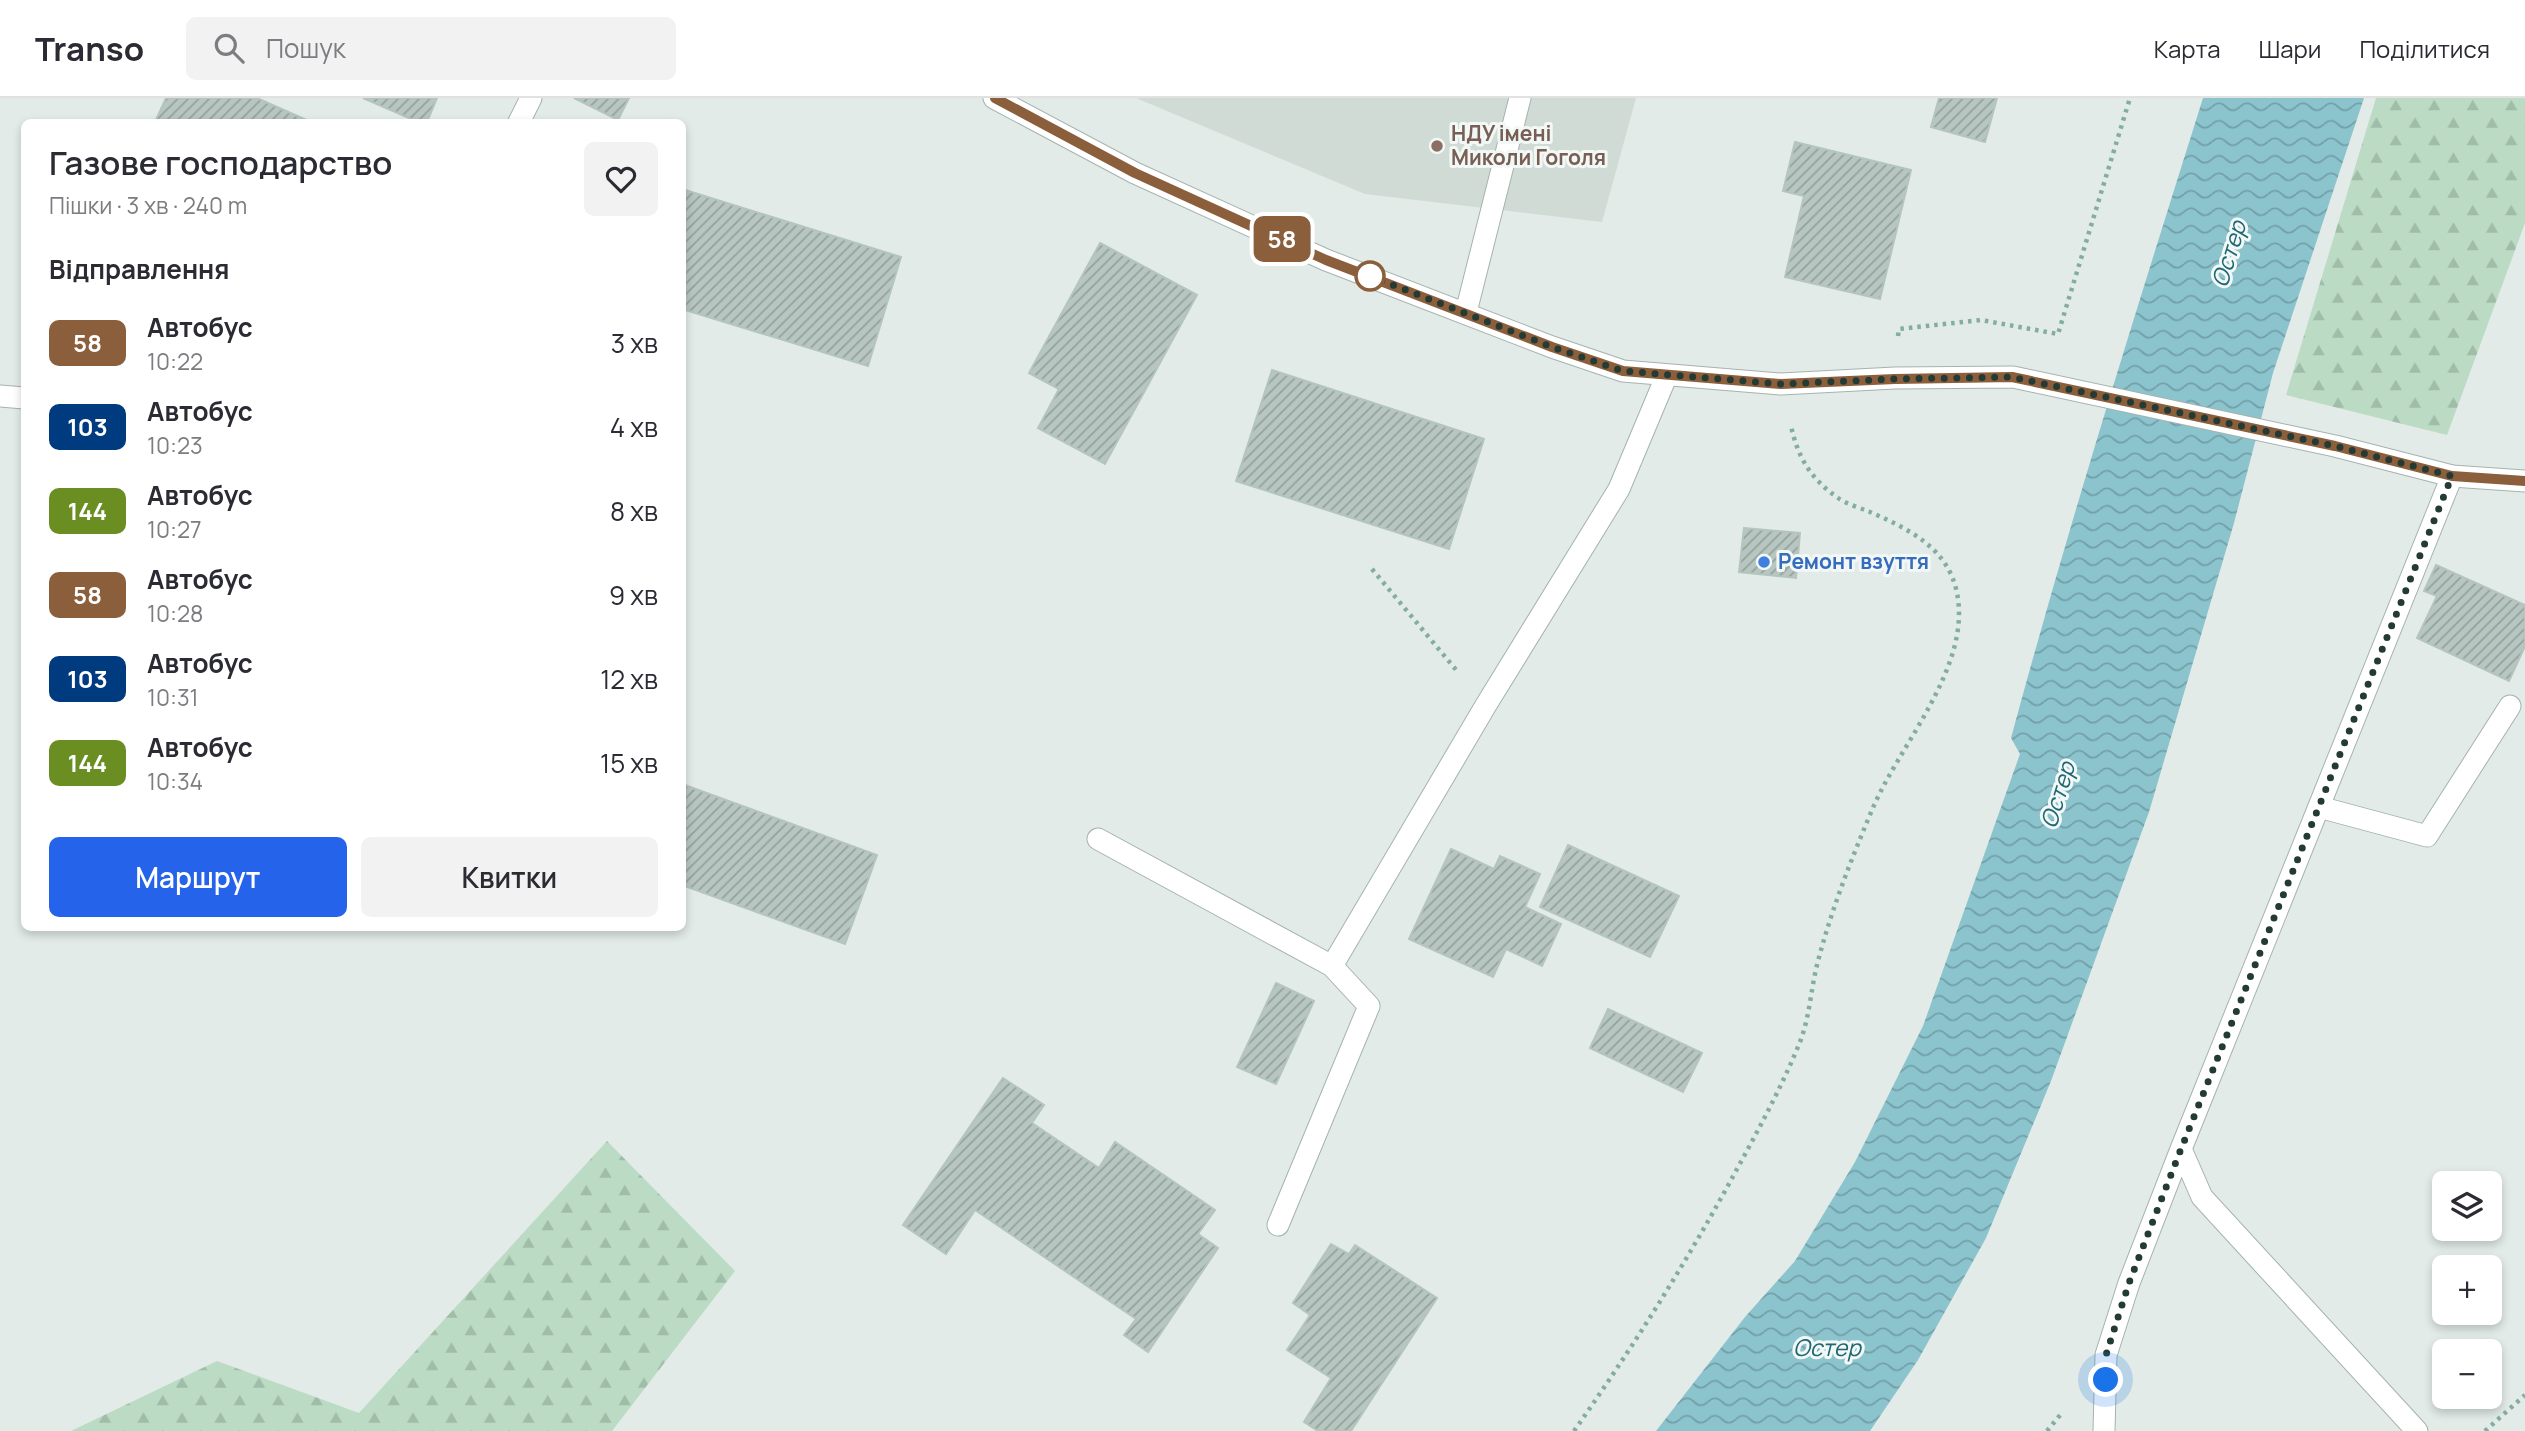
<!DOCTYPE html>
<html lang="uk">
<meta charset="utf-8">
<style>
body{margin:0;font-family:Manrope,sans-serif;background:#f2f2f3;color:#2b2b33;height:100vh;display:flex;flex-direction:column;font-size:26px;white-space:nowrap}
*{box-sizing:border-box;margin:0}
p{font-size:23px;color:#7c7c81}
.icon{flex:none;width:38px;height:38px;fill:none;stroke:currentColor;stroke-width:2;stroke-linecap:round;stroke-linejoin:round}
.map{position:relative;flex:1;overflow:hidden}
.details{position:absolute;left:21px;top:21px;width:665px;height:812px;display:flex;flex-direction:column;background:#fff;border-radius:10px;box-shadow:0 4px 10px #0003}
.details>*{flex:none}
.badge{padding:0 14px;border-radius:10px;font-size:24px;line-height:46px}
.fabs{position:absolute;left:2432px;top:1073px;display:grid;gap:14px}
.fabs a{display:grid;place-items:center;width:70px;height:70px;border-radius:10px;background:#fff;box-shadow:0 4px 10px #0003;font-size:35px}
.you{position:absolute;width:35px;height:35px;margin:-18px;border:5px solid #fff;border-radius:50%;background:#1a73e8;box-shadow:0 0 0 10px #1a73e833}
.map>.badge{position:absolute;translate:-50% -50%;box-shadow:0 0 0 4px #fff}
h2{padding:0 28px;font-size:26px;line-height:63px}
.round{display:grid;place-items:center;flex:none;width:74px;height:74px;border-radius:10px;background:#f2f2f3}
.head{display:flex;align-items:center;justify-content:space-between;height:119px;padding:0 28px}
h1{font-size:33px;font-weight:600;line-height:52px}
.action{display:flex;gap:14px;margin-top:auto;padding:14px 28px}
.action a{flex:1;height:80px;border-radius:10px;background:#2563eb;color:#fff;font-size:28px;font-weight:600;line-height:80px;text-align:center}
.action a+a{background:#f2f2f3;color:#2b2b33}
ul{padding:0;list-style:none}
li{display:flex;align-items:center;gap:21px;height:84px;padding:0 28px}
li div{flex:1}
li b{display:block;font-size:26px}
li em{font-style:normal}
li .badge{min-width:77px;font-weight:700;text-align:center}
header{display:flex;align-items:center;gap:42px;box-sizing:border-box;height:98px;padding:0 35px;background:#fff;border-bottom:2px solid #e1e1e2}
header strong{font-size:33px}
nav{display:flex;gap:38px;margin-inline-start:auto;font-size:24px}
.search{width:490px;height:63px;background:#f2f2f3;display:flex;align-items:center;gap:18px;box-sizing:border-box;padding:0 24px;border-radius:10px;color:#7c7c81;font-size:26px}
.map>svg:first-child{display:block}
.built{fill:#d0dbd6}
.forest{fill:url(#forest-firs)}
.water{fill:url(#water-waves)}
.building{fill:url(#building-hatch);stroke:#b4c5be;stroke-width:2}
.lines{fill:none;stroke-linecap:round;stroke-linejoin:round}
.service-casing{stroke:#a5b3ae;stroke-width:23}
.minor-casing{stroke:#a5b3ae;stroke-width:23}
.tertiary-casing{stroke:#a5b3ae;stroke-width:23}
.path{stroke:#83ada0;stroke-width:4.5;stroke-dasharray:3.5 5;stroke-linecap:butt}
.service{stroke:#fff;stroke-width:21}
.minor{stroke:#fff;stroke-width:21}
.tertiary{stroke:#fff;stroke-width:21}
.line-casing{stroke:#fff;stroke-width:16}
.line{stroke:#8b5e3c;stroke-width:10}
.walk{stroke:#233b34;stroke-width:7;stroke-dasharray:0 12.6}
.education-dot{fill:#8d6e63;stroke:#f2f8f5;stroke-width:2.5}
.stop-dot{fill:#fff;stroke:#8b5e3c;stroke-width:3.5}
.shop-dot{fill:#3f7fe0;stroke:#f2f8f5;stroke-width:2.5}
.labels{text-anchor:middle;stroke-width:6;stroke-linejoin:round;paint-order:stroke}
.education-label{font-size:21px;font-weight:bold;fill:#785e54;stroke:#f2f8f5;text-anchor:start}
.shop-label{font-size:21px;font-weight:bold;fill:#366cbe;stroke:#f2f8f5;text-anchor:start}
.water-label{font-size:23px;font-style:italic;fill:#1f6774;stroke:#f2f8f5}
</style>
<header>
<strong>Transo</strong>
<div class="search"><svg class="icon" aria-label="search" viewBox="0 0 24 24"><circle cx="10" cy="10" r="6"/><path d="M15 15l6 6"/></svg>Пошук</div>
<nav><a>Карта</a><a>Шари</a><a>Поділитися</a></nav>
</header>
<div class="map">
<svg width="2525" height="1333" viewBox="0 0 2525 1333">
<defs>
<pattern id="forest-firs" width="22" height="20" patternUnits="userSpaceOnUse" patternTransform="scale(1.75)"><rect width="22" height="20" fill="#bbdbc4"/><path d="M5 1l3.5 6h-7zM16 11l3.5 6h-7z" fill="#a0bda9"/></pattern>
<pattern id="water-waves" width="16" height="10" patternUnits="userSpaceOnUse" patternTransform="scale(1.75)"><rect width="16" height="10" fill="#8cc4ce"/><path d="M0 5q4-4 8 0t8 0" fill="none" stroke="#72a0a8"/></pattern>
<pattern id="building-hatch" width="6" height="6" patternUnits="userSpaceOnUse" patternTransform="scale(1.75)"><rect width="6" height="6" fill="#b7c6c0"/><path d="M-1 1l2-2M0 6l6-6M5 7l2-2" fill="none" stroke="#94a29d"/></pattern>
</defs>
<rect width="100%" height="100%" fill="#e2ebe7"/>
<path class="built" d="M1136 0H1636L1602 124 1365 96Z"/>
<path class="forest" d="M2376 0H2525V125L2447 337 2286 297Z
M607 1043 735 1173 612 1333H71L217 1263 359 1315Z"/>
<path class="water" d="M2203 0H2364L2273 275 2234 425 2149 714 2051 983 1986 1140 1918 1262 1870 1333H1656L1745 1219 1795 1163 1855 1064 1923 928 2020 656 2011 640C2069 425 2136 213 2203 0Z"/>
<path class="building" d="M166 0H257L311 24H155Z
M363 0H437L427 24H418Z
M574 0H629L618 22Z
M1939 0H1997L1985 44 1931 29Z
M1795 44 1911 72 1880 201 1785 179 1804 98 1783 93Z
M682 91 901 159 868 268 682 211Z
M1100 145 1197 197 1105 366 1038 330 1059 291 1029 275Z
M1272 272 1484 341 1449 451 1236 383Z
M1744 430 1800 435 1796 480 1739 474Z
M2436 467 2525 507V548L2509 583 2417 540 2437 498 2424 493Z
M682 686 877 757 845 846 682 787Z
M1568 747 1679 798 1650 859 1540 809Z
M1451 751 1494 771 1500 758 1540 776 1525 809 1561 826 1542 868 1506 851 1493 879 1409 841Z
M1276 885 1314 903 1276 986 1237 969Z
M1608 911 1702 955 1683 994 1590 950Z
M1003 980 1044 1007 1032 1025 1099 1070 1115 1044 1215 1112 1198 1136 1218 1150 1148 1254 1124 1237 1136 1221 975 1112 946 1156 903 1127Z
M1331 1146 1349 1156 1355 1147 1437 1200 1351 1333H1318L1304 1324 1331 1280 1287 1252 1310 1217 1293 1205Z"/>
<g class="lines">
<defs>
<path id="service" d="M1466 214 1520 0
M2319 709 2427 738 2510 608
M1098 741 1332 868
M2181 1051 2202 1099 2417 1333
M1278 1127 1369 908 1332 868 1486 607 1619 391 1666 279
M2104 1333 2106 1257 2129 1185 2181 1051 2452 378"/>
<path id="minor" d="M519 24 531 0
M0 298 24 300"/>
<path id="tertiary" d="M994 0 1135 75 1326 162 1552 249 1623 273 1781 286 1895 280 2013 279 2335 348 2452 378 2525 383"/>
</defs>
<use href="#service" class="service-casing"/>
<use href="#minor" class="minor-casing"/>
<use href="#tertiary" class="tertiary-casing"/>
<path class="path" d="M1898 238 1899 231 1981 222 2058 236 2130 0
M1372 471 1457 573
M1574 1333C1633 1249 1688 1162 1737 1071 1760 1029 1782 988 1800 944 1810 918 1811 889 1818 863 1832 810 1851 762 1872 712 1899 647 1972 569 1957 495 1948 450 1909 431 1870 414 1860 410 1847 406 1838 400 1811 381 1798 360 1791 328
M2047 1333 2061 1316
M2485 1333 2525 1297"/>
<use href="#service" class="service"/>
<use href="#minor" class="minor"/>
<use href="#tertiary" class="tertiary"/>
</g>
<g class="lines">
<defs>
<path id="line" d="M995 0 1135 75 1326 162 1552 249 1623 273 1781 286 1895 281 2012 279 2335 348 2452 378 2525 383"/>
</defs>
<use href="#line" class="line-casing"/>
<use href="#line" class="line"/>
<path class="walk" d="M1370 178 1552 249 1623 273 1781 286 1895 281 2012 279 2335 348 2452 378 2181 1051 2129 1185 2106 1257V1282"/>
</g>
<circle class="education-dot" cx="1437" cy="48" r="7"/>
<circle class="stop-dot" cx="1370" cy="178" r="14"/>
<circle class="shop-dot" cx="1764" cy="464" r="7"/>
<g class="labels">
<g class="education-label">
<text x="1451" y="43">НДУ імені<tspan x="1451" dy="24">Миколи Гоголя</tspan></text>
</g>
<g class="shop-label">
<text x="1778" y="471">Ремонт взуття</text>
</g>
<g class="water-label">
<text transform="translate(2229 156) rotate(-73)" y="8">Остер</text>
<text transform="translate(2058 697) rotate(-73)" y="8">Остер</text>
<text x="1827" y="1258">Остер</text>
</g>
</g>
</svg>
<div class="fabs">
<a><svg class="icon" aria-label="layers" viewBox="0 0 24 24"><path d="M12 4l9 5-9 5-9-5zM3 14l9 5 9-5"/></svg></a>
<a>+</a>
<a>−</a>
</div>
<div class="you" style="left:2106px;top:1282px"></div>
<b class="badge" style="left:1282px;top:141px;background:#8b5e3c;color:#fff">58</b>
<section class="details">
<div class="head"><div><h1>Газове господарство</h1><p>Пішки · 3 хв · 240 m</p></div><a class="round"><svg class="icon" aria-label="heart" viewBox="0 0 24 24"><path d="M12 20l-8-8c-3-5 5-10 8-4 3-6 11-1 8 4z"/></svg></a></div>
<h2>Відправлення</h2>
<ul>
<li><span class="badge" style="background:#8b5e3c;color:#fff">58</span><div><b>Автобус</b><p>10:22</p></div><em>3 хв</em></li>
<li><span class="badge" style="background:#003b80;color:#fff">103</span><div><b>Автобус</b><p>10:23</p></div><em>4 хв</em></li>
<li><span class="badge" style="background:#6b8e23;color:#fff">144</span><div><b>Автобус</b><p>10:27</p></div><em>8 хв</em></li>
<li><span class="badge" style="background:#8b5e3c;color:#fff">58</span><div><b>Автобус</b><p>10:28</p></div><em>9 хв</em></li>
<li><span class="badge" style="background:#003b80;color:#fff">103</span><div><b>Автобус</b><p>10:31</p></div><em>12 хв</em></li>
<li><span class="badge" style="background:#6b8e23;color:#fff">144</span><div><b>Автобус</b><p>10:34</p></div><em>15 хв</em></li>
</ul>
<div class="action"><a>Маршрут</a><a>Квитки</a></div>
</section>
</div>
